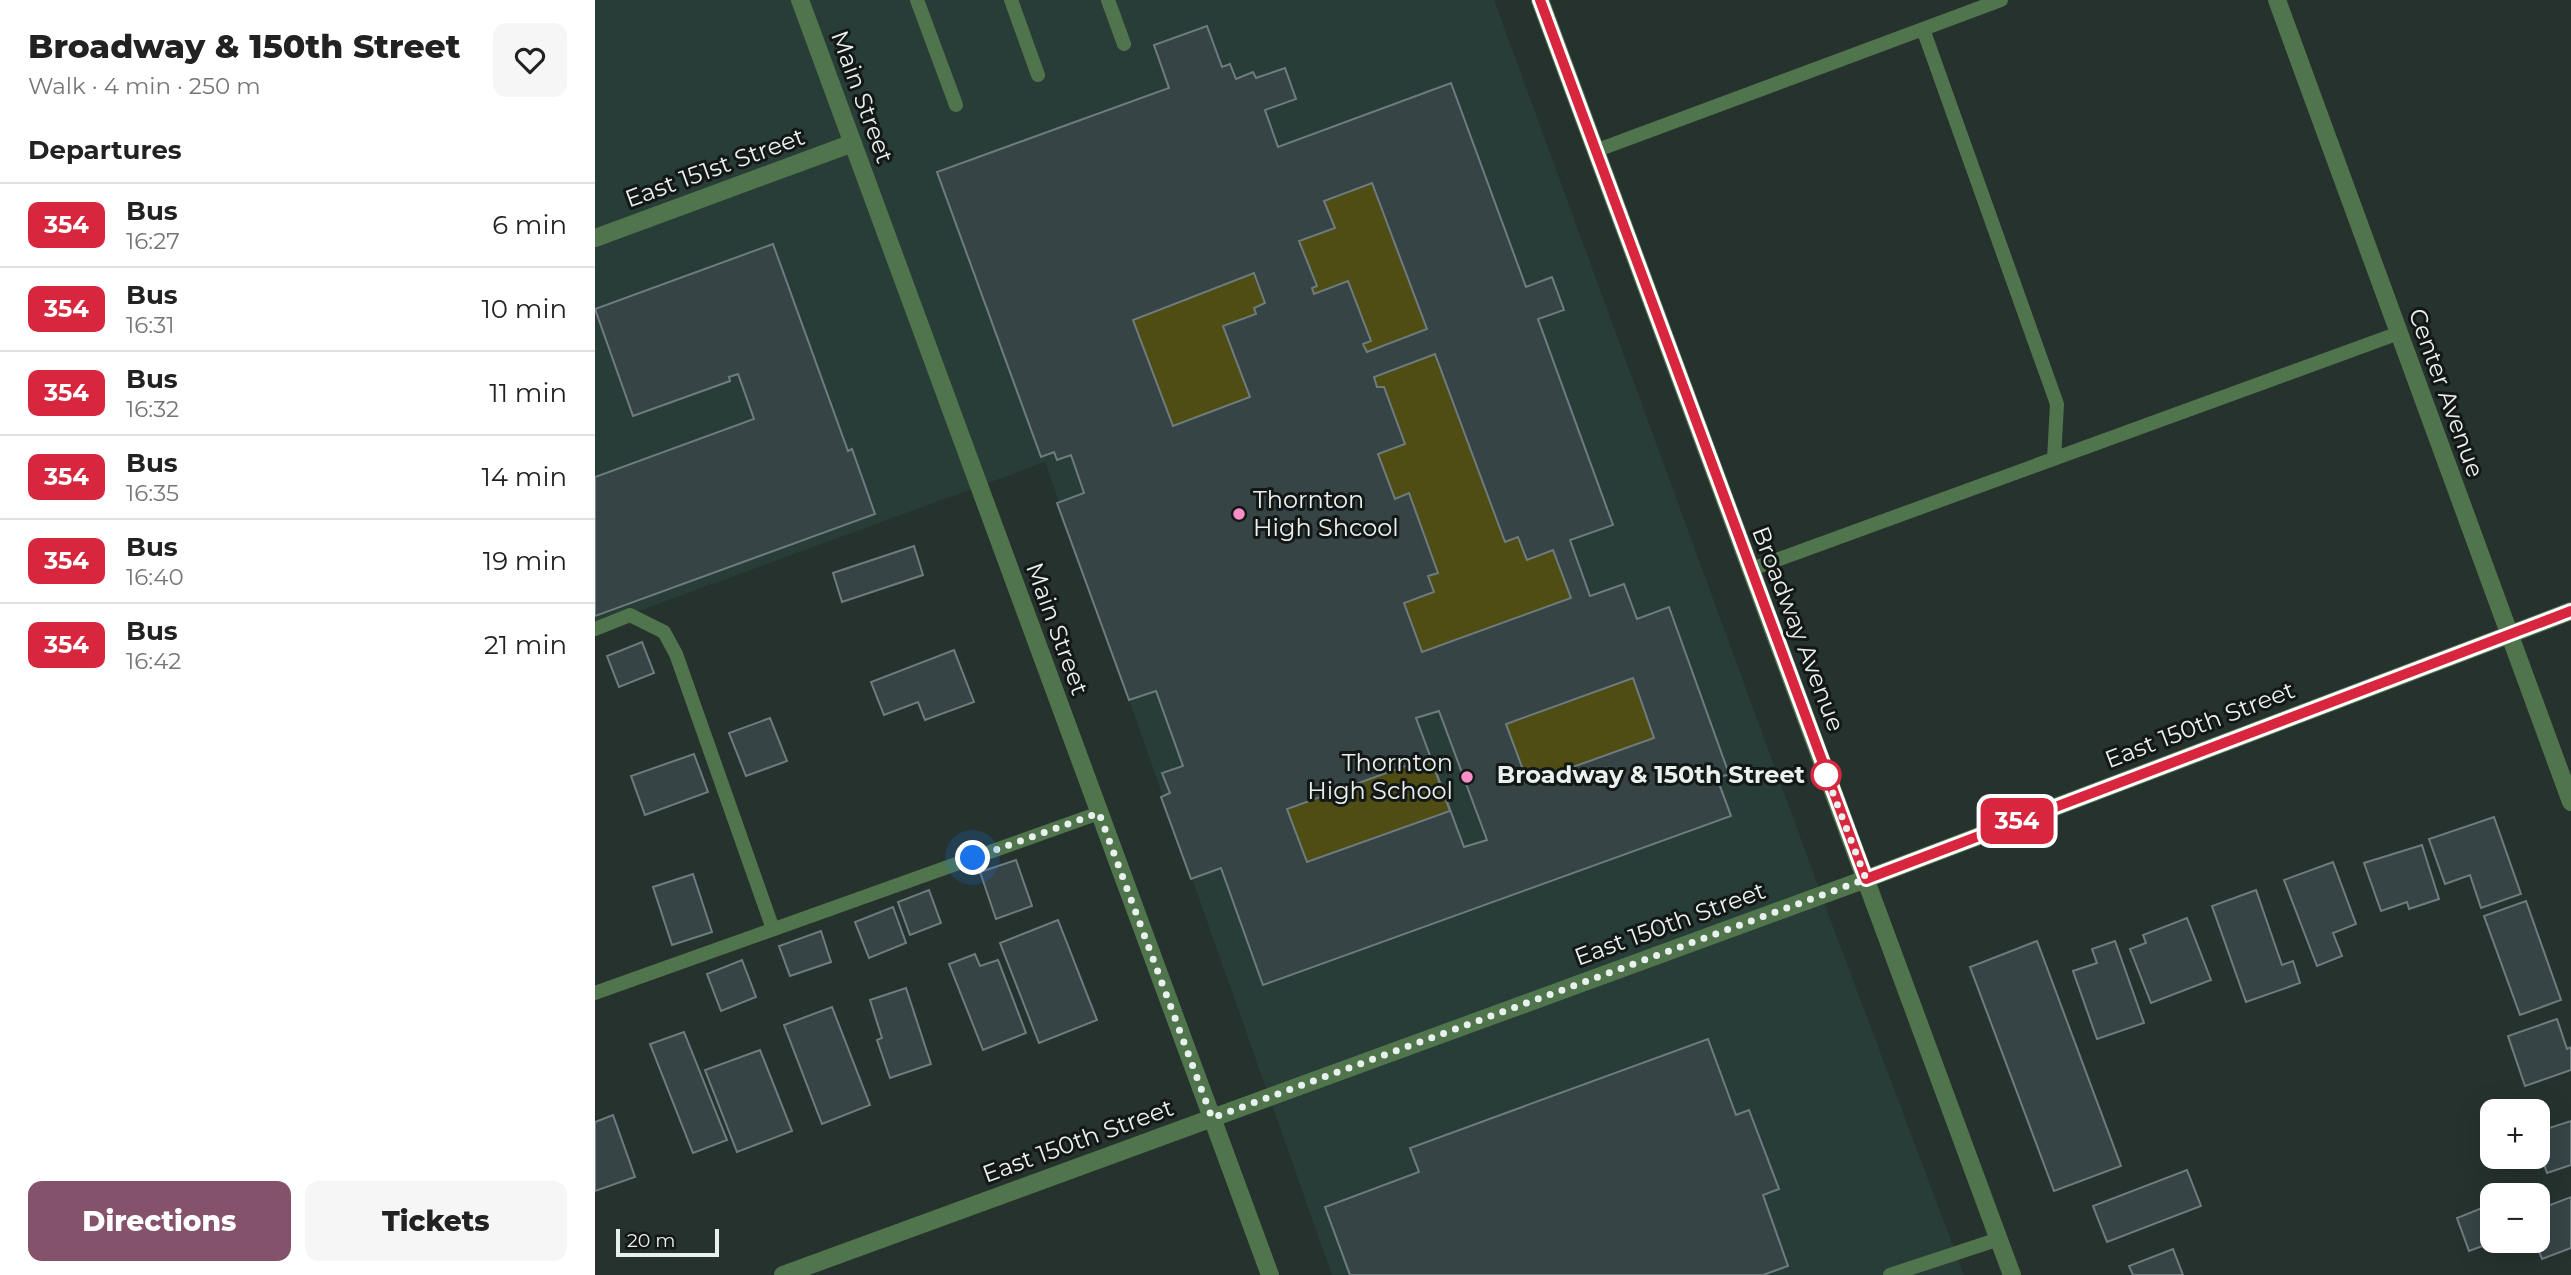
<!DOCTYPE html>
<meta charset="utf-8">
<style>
body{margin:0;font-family:Montserrat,sans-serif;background:#f6f6f6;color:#222;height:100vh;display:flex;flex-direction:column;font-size:26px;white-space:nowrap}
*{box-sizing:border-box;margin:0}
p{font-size:23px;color:#767676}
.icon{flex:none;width:38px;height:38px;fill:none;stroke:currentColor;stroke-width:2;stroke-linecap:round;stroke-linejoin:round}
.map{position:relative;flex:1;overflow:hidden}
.side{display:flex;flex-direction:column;background:#fff;width:595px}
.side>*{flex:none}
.badge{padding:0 14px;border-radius:10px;font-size:24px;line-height:46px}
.fabs{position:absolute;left:1885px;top:1099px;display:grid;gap:14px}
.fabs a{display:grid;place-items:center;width:70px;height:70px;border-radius:14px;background:#fff;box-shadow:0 7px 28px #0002;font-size:35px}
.scale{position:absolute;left:21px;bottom:18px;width:103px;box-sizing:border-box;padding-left:7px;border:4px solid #e9f1ef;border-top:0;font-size:19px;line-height:24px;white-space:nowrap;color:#e9f1ef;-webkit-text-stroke:5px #131817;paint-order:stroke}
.you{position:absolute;width:35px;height:35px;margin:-18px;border:5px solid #fff;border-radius:50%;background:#1a73e8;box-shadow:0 0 0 10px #1a73e833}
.map>.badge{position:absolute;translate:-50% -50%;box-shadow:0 0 0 4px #fff}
h2{padding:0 28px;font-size:26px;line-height:63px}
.round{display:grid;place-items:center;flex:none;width:74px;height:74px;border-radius:14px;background:#f6f6f6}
.headline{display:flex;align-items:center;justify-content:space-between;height:119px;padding:0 28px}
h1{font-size:33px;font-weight:800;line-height:52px}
.cta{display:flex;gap:14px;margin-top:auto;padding:14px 28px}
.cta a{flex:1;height:80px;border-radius:14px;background:#84536b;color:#fff;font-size:28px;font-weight:800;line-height:80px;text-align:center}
.cta a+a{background:#f6f6f6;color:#222}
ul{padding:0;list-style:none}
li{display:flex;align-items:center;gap:21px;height:84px;padding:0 28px;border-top:2px solid #e0e0e0}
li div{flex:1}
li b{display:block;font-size:26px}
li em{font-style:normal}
li .badge{min-width:77px;font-weight:700;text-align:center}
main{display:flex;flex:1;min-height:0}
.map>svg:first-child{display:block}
.built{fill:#293d38}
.green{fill:#4f4d13}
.building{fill:#374446;stroke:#6e7c7f;stroke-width:2;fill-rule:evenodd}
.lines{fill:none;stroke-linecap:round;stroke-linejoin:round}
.service{stroke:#50754c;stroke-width:14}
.minor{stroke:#50754c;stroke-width:18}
.line-casing{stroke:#fff;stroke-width:16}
.line{stroke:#d7263d;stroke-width:10}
.walk{stroke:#e9f1ef;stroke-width:7;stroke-dasharray:0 12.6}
.poi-dot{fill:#fb8fc5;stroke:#131817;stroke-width:2.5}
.stop-dot{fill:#fff;stroke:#d7263d;stroke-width:3.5}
.labels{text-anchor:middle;stroke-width:6;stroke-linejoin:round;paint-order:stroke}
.street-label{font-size:24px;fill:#e9f1ef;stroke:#131817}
.poi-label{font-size:24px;fill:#e9f1ef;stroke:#131817;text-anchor:start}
.stop-label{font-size:24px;font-weight:bold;fill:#e9f1ef;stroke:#131817;text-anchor:end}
</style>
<main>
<section class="side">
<div class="headline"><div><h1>Broadway &amp; 150th Street</h1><p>Walk · 4 min · 250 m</p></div><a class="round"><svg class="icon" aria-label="heart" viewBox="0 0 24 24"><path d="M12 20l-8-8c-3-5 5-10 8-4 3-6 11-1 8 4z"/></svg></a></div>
<h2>Departures</h2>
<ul>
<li><span class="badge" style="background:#d7263d;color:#fff">354</span><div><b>Bus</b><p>16:27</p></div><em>6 min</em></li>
<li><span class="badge" style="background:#d7263d;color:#fff">354</span><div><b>Bus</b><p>16:31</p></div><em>10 min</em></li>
<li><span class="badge" style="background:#d7263d;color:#fff">354</span><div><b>Bus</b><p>16:32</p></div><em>11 min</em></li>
<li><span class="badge" style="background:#d7263d;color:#fff">354</span><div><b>Bus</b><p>16:35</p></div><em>14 min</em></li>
<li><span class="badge" style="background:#d7263d;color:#fff">354</span><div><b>Bus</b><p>16:40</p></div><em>19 min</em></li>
<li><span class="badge" style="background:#d7263d;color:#fff">354</span><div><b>Bus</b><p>16:42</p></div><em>21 min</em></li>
</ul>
<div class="cta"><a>Directions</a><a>Tickets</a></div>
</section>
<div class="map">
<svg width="1976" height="1275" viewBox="0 0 1976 1275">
<rect width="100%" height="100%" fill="#26322e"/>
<path class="built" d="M0 0H899L1238 927 1369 1275H737L450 462 0 627Z"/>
<path class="green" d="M777 183 832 329 772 352 753 281 719 294 717 288 721 286 704 241 739 228 729 201Z
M659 273 670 303 659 308 661 314 628 327 655 397 578 426 538 320Z
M840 354 909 542 923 537 932 560 958 550 976 598 827 652 809 603 838 593 833 576 843 572 814 493 800 499 783 454 810 444 789 387H782L779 377Z
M1038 678 1059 738 933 783 911 724Z
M835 757 855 811 712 862 692 809Z"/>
<path class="building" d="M612 26 627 67 635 64 641 79 658 72 661 78 690 68 701 99 670 110 683 147 856 83 931 287 957 277 969 310 943 319 1018 525 975 540 995 596 1029 584 1042 619 1074 607 1134 774 1122 778 1136 816 668 985 626 868 596 879 566 797 575 793 567 773 588 766 561 691 534 700 462 503 489 493 476 455 462 460 459 452 446 457 342 172 574 88 559 45ZM777 183 832 329 772 352 768 344 776 341 753 281 719 294 717 288 722 286 704 241 740 228 729 201ZM659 273 670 303 659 308 661 314 628 326 655 397 578 426 538 320ZM840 354 910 542 923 537 932 560 958 550 976 598 827 652 809 603 839 592 833 576 843 573 814 493 800 499 783 454 810 444 789 387H782L779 377ZM1038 678 1059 738 933 783 911 724ZM844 711 892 840 869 847 821 718ZM835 757 855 811 712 862 692 809Z
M178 244 253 451 257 449 280 514 0 616V477L159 419 143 374 134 377 135 381 38 416 0 309Z
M319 546 328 575 247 602 238 573Z
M47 642 59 673 24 687 12 656Z
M359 650 379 702 330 720 323 702 289 715 276 682Z
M175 718 192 761 151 776 134 733Z
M99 754 113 792 50 815 36 776Z
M1899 817 1926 894 1886 908 1875 875 1850 884 1834 839Z
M1827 845 1844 899 1814 909 1812 902 1786 911 1769 863Z
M421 860 437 906 401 919 385 872Z
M1738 862 1761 924 1738 933 1747 956 1722 966 1689 880Z
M98 874 117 932 77 945 58 887Z
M334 890 346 923 315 935 303 902Z
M1661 890 1687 965 1698 961 1705 983 1651 1002 1617 906Z
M1931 901 1966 1000 1925 1015 1889 916Z
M298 907 311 943 274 958 260 922Z
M1592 918 1616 980 1556 1003 1535 949 1551 943 1548 935Z
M463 920 502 1020 444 1043 405 943Z
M226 931 236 962 195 976 184 946Z
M1442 941 1526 1166 1459 1191 1375 967Z
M1520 941 1549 1023 1502 1039 1478 971 1502 963 1497 949Z
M380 954 385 966 403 960 431 1033 388 1050 354 964Z
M147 960 161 997 126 1011 112 974Z
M311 988 336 1064 295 1078 282 1040 287 1038 275 1000Z
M237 1007 275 1105 227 1124 189 1025Z
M1962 1019 1972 1049 1976 1047V1070L1930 1086 1913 1036Z
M89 1032 132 1140 98 1153 55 1044Z
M1113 1039 1141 1115 1154 1110 1184 1189 1168 1195 1193 1266 1168 1275H755L730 1207 824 1172 815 1148Z
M165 1050 197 1131 142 1152 110 1070Z
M18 1115 40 1177 0 1191V1122Z
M1976 1121V1165L1952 1173 1942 1143V1132Z
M1592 1170 1606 1206 1512 1242 1498 1206Z
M1976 1197V1248L1947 1259 1940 1241 1942 1210Z
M1897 1204V1241H1901L1874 1251 1862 1218Z
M1578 1249 1588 1275H1538L1534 1266Z"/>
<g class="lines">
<path class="service" d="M322 0 361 105
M416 0 443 75
M513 0 529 44
M1328 29 1462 404 1459 459
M1000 151 1406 0
M1154 570 1804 333
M0 629 35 615 69 632 81 654 178 929
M0 993 504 813
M1295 1275 1404 1239"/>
<path class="minor" d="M205 0 675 1275
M945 0 1417 1275
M1682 0 1976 802
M0 238 258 143
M188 1275 1271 879 1976 611"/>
</g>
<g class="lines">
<defs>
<path id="line" d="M945 0 1271 879 1976 611"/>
</defs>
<use href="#line" class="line-casing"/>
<use href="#line" class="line"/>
<path class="walk" d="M378 858 504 813 617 1118 1271 879 1229 770 1231 775"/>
</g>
<g class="poi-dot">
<circle cx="644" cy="514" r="7"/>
<circle cx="872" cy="777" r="7"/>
</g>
<circle class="stop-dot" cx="1231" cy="775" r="14"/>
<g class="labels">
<g class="street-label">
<text transform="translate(267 97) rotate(70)" y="8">Main Street</text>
<text transform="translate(120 168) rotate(-20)" y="8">East 151st Street</text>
<text transform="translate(1851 393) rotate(70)" y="8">Center Avenue</text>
<text transform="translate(462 629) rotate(70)" y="8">Main Street</text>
<text transform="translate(1203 629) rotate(69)" y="8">Broadway Avenue</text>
<text transform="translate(1605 725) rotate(-21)" y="8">East 150th Street</text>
<text transform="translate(1075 924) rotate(-20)" y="8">East 150th Street</text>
<text transform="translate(483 1141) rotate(-20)" y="8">East 150th Street</text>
</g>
<g class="poi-label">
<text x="658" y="508">Thornton<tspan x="658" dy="28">High Shcool</tspan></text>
<text x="858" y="771" text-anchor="end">Thornton<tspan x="858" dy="28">High School</tspan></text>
</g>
<g class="stop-label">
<text x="1210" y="783">Broadway &amp; 150th Street</text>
</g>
</g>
</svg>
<div class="fabs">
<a>+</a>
<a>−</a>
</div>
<div class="scale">20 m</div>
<div class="you" style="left:378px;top:858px"></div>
<b class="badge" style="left:1422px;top:821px;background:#d7263d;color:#fff">354</b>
</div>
</main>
